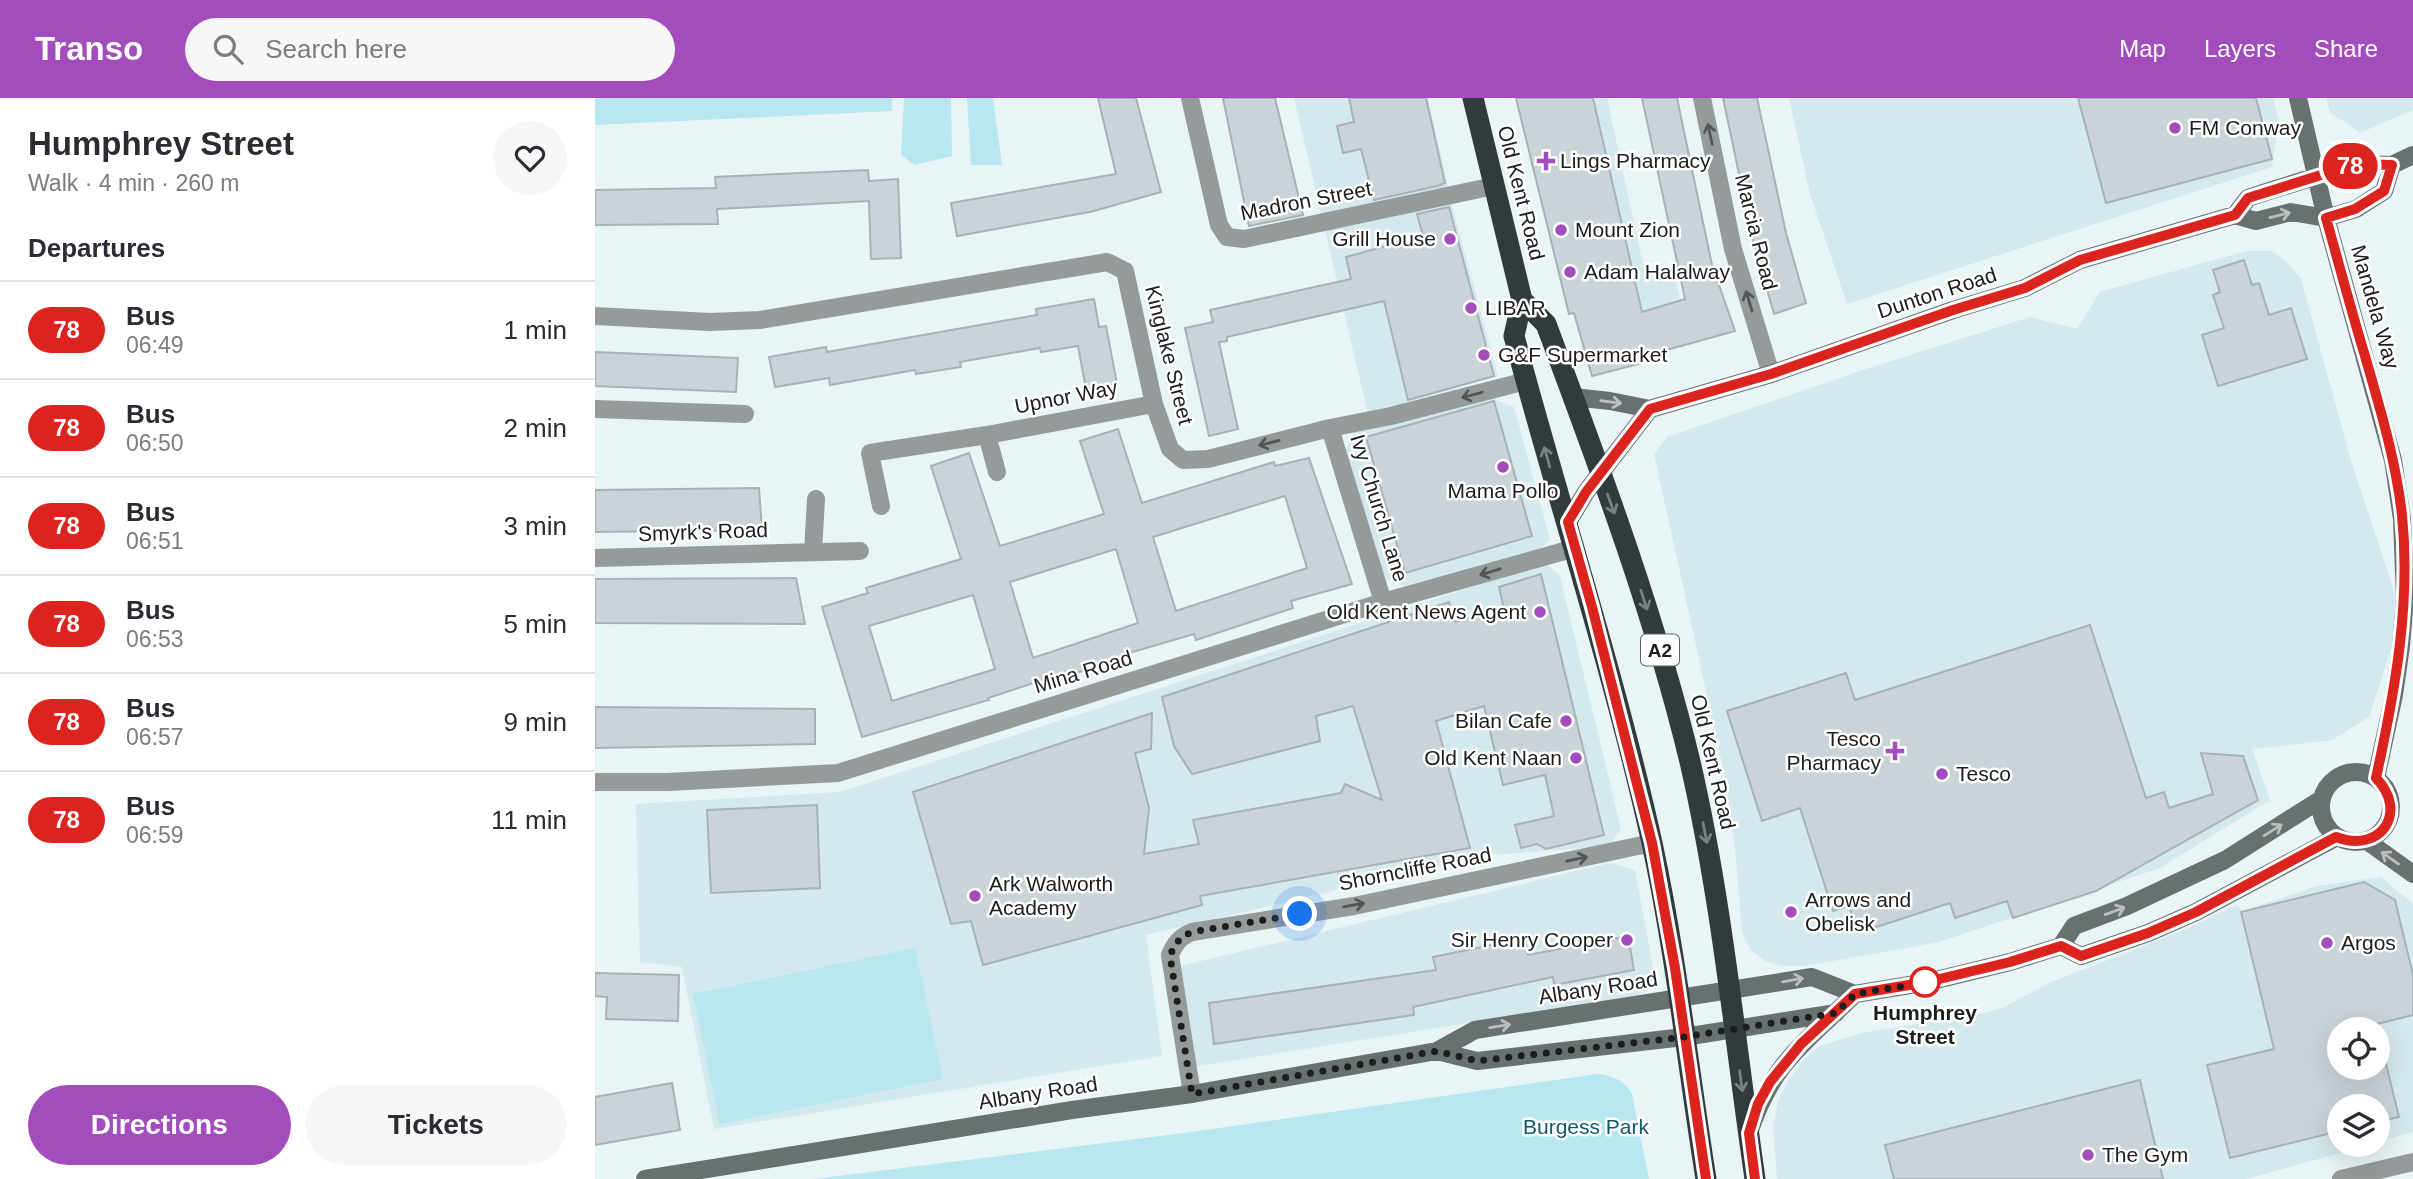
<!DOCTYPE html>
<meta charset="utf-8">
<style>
body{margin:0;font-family:Helvetica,sans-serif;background:#f7f7f7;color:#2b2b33;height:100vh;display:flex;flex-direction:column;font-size:26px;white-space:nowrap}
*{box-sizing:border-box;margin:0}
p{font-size:23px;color:#7c7c81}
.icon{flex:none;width:38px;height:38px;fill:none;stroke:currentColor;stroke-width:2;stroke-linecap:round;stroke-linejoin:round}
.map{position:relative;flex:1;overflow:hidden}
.details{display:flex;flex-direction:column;background:#fff;width:595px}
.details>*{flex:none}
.badge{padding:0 14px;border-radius:23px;font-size:24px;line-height:46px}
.tools{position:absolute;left:1732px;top:919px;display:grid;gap:14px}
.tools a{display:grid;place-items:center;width:63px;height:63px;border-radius:50%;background:#fff;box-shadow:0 7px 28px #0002;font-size:35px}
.you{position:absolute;width:35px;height:35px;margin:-18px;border:5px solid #fff;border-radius:50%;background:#1a73e8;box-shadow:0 0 0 10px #1a73e833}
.map>.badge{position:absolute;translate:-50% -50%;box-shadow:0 0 0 4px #fff}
h2{padding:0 28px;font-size:26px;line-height:63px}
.round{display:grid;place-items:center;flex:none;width:74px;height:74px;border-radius:37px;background:#f7f7f7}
.overview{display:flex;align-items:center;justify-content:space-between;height:119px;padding:0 28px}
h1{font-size:33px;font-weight:700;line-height:52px}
.cta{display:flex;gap:14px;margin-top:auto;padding:14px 28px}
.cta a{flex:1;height:80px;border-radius:42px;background:#a24dbb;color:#fff;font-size:28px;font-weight:700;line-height:80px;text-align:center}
.cta a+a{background:#f7f7f7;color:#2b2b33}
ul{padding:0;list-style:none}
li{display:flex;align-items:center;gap:21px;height:98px;padding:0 28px;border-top:2px solid #e1e1e2}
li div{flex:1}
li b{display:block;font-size:26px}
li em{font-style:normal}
li .badge{min-width:77px;font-weight:700;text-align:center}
header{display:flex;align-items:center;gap:42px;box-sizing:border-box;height:98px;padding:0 35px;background:#a24dbb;color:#fff}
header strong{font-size:33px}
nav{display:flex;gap:38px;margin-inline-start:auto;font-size:24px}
.search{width:490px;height:63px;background:#f7f7f7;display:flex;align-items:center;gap:18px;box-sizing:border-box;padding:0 24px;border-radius:38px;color:#7c7c81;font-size:26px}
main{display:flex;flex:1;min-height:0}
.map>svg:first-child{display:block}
.built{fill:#d4e9ed;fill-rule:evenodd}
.green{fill:#b8e6f1}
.building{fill:#cad3d8;stroke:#a8b1b6;stroke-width:2;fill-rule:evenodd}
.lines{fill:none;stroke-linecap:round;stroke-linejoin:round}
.street{stroke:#959a9a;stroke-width:18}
.secondary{stroke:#697070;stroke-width:18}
.highway{stroke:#323b3b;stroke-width:21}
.oneway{stroke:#515656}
.oneway2{stroke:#bbbfbe}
.oneway3{stroke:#79807f}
.line-casing{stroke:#fff;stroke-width:16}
.line{stroke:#dc241f;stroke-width:10}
.walk{stroke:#1a1e1f;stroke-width:7;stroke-dasharray:0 12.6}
.poi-dot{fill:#a24dbb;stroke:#fefffe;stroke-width:2.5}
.stop-dot{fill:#fff;stroke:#dc241f;stroke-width:3.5}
.labels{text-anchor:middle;stroke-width:5;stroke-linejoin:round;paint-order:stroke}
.shield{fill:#fefffe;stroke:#5e6262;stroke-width:2}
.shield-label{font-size:19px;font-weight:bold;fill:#1a1e1f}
.poi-label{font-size:21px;fill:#1a1e1f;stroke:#fefffe;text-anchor:start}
.street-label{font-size:21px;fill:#1a1e1f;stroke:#fefffe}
.stop-label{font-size:21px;font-weight:bold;fill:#1a1e1f;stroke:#fefffe}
.park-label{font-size:21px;fill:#0f5a68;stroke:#fefffe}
</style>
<header>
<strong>Transo</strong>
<div class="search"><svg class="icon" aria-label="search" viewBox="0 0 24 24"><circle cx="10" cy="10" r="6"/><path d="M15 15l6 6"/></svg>Search here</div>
<nav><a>Map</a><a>Layers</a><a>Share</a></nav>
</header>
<main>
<section class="details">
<div class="overview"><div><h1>Humphrey Street</h1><p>Walk · 4 min · 260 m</p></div><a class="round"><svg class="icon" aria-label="heart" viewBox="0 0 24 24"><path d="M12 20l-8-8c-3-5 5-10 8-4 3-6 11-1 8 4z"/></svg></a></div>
<h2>Departures</h2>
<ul>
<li><span class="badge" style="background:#dc241f;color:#fff">78</span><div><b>Bus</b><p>06:49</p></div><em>1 min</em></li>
<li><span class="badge" style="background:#dc241f;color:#fff">78</span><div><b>Bus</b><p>06:50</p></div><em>2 min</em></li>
<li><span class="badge" style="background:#dc241f;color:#fff">78</span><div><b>Bus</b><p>06:51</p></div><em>3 min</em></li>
<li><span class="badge" style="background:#dc241f;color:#fff">78</span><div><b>Bus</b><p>06:53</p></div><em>5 min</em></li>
<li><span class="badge" style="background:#dc241f;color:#fff">78</span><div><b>Bus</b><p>06:57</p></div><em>9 min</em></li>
<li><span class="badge" style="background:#dc241f;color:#fff">78</span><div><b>Bus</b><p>06:59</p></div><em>11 min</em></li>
</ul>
<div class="cta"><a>Directions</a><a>Tickets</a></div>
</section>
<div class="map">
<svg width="1818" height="1081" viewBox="0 0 1818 1081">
<rect width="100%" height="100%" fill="#e8f4f6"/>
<path class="built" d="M699 0H833L858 111 903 278 773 316Z
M921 0H1012L1051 181 1078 174 1086 202 1055 212 1069 260 1001 277 996 274 979 215 974 216Z
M1194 0H1678L1684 23 1677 69 1252 206 1215 96Z
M1731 0H1818V12L1765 35 1735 14Z
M1651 153H1676L1692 164 1706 181 1757 366 1807 517 1774 619 1737 642 1657 651 1675 702 1565 770 1344 844 1210 868H1188L1170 863 1155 851 1147 834 1140 751 1130 679 1059 356 1072 339 1271 271 1435 219 1482 231 1505 194Z
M894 299 919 309 955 441 942 454 808 488 790 480 751 352 761 331Z
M950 465 965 478 1026 731 1013 748 885 758 551 837 567 958 119 1031 87 869 45 864 41 706 245 694Z
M1015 765 1040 772 1060 880 1043 898 597 969 581 869Z
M1786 779 1818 806V1034L1783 1044V1008H1745V1046L1774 1047 1651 1081H1182L1178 1029 1183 1003 1193 983 1209 961 1225 948 1267 935 1388 915 1407 910 1454 885 1589 832 1642 807 1648 813 1722 788ZM1745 931H1783V970H1745Z"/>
<path class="green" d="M0 0H297V13L0 27Z
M309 0H356L357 58 320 67 306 57Z
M372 0H398L407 67H376Z
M320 850 348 981 125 1026 98 896Z
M1003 976C1018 978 1029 982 1037 996L1054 1081H219L589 1035Z"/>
<path class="building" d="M503 0H541L566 94 495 114 362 138 356 105 521 76Z
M628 0H680L708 117 654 128Z
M754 0H831L850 85 846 86 847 87 779 102 766 51 748 55 742 28 759 24Z
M921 0H998L1047 214 1090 201 1047 0H1082L1117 167 1140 233 1057 256 1059 262 997 278 979 215 974 216Z
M1128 0H1162L1191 135 1211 205 1179 216 1158 142Z
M1483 0H1661L1677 61 1511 105Z
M273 72 274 83 303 81 306 160 276 161 274 103 122 111 123 126 0 127V92L121 90 120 79Z
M854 109 899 278 813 302 789 203 632 239V243L624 244 643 331 614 338 590 230 618 224 615 212 756 181 751 159 828 138 822 116Z
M1649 162 1657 187 1664 185 1674 217 1696 210 1712 261 1623 288 1607 237 1629 230 1618 197 1625 194 1618 172Z
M499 201 504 229 511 228 522 286 491 291 483 248 446 254 445 250 365 264 366 269 321 276 320 272 235 287 234 280 180 289 174 259 231 249 232 254 442 217 441 211Z
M0 254 143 260 141 294 0 288Z
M899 303 937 438 810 475 771 339Z
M523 331 547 405 679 364 680 368 714 360 757 486 696 503 698 510 601 542 599 536 534 555 535 557 473 578 472 574 393 600 394 602 267 639 227 509 273 495 271 490 366 461 336 368 374 355 405 448 509 416 485 343ZM690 398 712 470 581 513 558 439ZM521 451 543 525 438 560 415 484ZM378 497 400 571 297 603 274 528Z
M164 390 167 432 0 434V392Z
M946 476 1009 737 951 751 942 746 926 750 920 727 959 718 950 677 908 687 889 608 841 623 875 750 605 798 607 807 388 867 376 823 356 826 318 694 557 615 556 651 540 655 554 710 549 756 604 746 598 722 746 695 750 686 787 702 758 608 721 618 725 643 597 676 579 648 567 599 854 504 860 524 909 511 904 489Z
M201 480 210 526 0 525V481Z
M1495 527 1551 700 1569 694 1574 710 1618 696 1606 655 1648 658 1663 702 1501 793 1418 820 1412 803 1360 820 1355 805 1263 835 1254 808 1238 813 1205 710 1167 723 1132 613 1251 575 1260 602Z
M0 609 220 611V646L0 650Z
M222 707 225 790 116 795 112 712Z
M1769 784 1800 802 1818 877V917L1782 926 1783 931H1745V970H1783V933L1804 1019 1783 1024V1008H1745V1033L1635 1060 1612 967 1679 951 1646 814Z
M1033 838 1039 872 959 887 958 879 818 909 819 917 619 946 614 905 841 872 838 859 930 840 933 857Z
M0 875 84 877 83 923 11 921 12 899 0 898Z
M1545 982 1568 1081H1299L1290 1047Z
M77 985 85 1032 0 1047V999Z"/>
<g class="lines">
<path class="street" d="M595 0 624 127 632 139 649 141 899 88
M1107 0 1138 151 1176 276
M0 218 115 224 165 222 512 164 530 173 559 306 575 351 588 362 613 361 735 330 796 318 931 283
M0 311 150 316
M735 330 788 504
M392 337 402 374
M286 408 275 355 392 337 559 306
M218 454 221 401
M0 460 265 453
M0 684H73L243 675 788 504 980 450
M597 996 575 857C580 845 585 839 597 834L759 808 1057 745
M1746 1081 1818 1064"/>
<path class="secondary" d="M1703 0 1731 120 1798 362 1807 421 1810 500 1806 548 1799 597 1781 680
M1640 117 1653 100 1674 93 1761 66 1797 67 1818 57
M978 299 1015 303 1055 311 1176 276 1358 212 1430 190 1485 162 1640 117 1661 123 1696 114 1731 120 1761 111 1789 93 1797 67
M973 424 991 394 1055 311
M1726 709a35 35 0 1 1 70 0a35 35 0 1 1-70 0Z
M1772 743 1818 776
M1466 848 1486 858 1553 835 1601 814 1742 739
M842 953 882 963 1089 939 1241 915
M1154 1035C1177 964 1210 945 1260 896
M50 1081 477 1012 597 996 842 953 880 932 1217 879 1260 896 1333 884 1415 864 1466 848 1479 828 1532 808 1630 762 1725 702"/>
<path class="highway" d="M878 0 927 202 919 238C964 407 1019 574 1057 745 1081 856 1093 969 1111 1081
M927 202 951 226C1005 371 1060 517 1096 668 1127 804 1140 943 1160 1081"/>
</g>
<defs><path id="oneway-shaft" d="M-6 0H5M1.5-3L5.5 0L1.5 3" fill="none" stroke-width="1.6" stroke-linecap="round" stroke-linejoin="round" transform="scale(1.75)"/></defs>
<g class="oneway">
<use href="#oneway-shaft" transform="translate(1115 36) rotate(-102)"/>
<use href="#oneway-shaft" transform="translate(1154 203) rotate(-107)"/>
<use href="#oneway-shaft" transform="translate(877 297) rotate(165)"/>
<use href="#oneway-shaft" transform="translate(674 345) rotate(166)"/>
<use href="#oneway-shaft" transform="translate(895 474) rotate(163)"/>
<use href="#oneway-shaft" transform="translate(982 761) rotate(-12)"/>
<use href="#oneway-shaft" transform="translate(759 807) rotate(-10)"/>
</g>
<g class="oneway2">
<use href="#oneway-shaft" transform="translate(1685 117) rotate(-14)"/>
<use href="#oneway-shaft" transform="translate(1016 304) rotate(8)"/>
<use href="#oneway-shaft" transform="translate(1678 732) rotate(-32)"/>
<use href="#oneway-shaft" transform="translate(1795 760) rotate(-145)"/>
<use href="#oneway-shaft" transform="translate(1520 813) rotate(-20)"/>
<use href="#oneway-shaft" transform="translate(1198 882) rotate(-10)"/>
<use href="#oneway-shaft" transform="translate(905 928) rotate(-9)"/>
</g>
<g class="oneway3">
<use href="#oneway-shaft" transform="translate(952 359) rotate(-106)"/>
<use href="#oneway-shaft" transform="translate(1016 406) rotate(70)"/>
<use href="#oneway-shaft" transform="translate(1049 502) rotate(72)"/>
<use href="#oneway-shaft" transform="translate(1110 735) rotate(79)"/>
<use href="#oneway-shaft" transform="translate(1146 983) rotate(82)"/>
</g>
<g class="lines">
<defs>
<path id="line" d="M1111 1081 1080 870 1057 745 997 509 973 424 991 394 1055 311 1176 276 1358 212 1430 190 1485 162 1640 117 1653 100 1688 89 1761 66 1797 67 1789 93 1760 111 1731 120C1744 166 1756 212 1770 258 1785 310 1801 363 1807 417 1816 507 1800 593 1781 680 1814 714 1786 756 1741 739L1601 814 1553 835 1486 858 1466 848 1415 864 1332 884 1260 896 1206 946 1175 984 1163 1006 1154 1035 1160 1081"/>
</defs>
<use href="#line" class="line-casing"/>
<use href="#line" class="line"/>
<path class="walk" d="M705 816 597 834C585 839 580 845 575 858L597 996 842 953 882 963 1089 939 1241 915 1260 896 1332 884H1330"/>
</g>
<g class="poi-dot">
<circle cx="1580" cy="30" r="7"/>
<path d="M947.5 52.5h7v7h7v7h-7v7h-7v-7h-7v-7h7z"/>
<circle cx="966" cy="132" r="7"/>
<circle cx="855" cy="141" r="7"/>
<circle cx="975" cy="174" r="7"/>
<circle cx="876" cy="210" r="7"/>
<circle cx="889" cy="257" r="7"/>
<circle cx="908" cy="369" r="7"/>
<circle cx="945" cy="514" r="7"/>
<circle cx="971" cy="623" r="7"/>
<path d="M1296.5 642.5h7v7h7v7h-7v7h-7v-7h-7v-7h7z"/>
<circle cx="981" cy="660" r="7"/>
<circle cx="1347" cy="676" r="7"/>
<circle cx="380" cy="798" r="7"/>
<circle cx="1196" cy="814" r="7"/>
<circle cx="1032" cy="842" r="7"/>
<circle cx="1732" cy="845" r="7"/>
<circle cx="1493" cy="1057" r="7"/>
</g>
<circle class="stop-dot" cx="1330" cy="884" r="14"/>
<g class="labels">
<rect class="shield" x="1046" y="536.5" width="38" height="31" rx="5"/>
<g class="shield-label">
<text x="1065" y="559">A2</text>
</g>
<g class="poi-label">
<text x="1594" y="37">FM Conway</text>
<text x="965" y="70">Lings Pharmacy</text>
<text x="980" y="139">Mount Zion</text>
<text x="841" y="148" text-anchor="end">Grill House</text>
<text x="989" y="181">Adam Halalway</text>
<text x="890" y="217">LIBAR</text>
<text x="903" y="264">G&amp;F Supermarket</text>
<text x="908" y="400" text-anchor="middle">Mama Pollo</text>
<text x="931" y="521" text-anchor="end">Old Kent News Agent</text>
<text x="957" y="630" text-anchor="end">Bilan Cafe</text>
<text x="1286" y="648" text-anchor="end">Tesco<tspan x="1286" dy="24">Pharmacy</tspan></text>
<text x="967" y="667" text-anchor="end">Old Kent Naan</text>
<text x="1361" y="683">Tesco</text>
<text x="394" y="793">Ark Walworth<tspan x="394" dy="24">Academy</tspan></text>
<text x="1210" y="809">Arrows and<tspan x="1210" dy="24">Obelisk</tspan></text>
<text x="1018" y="849" text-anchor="end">Sir Henry Cooper</text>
<text x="1746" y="852">Argos</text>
<text x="1507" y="1064">The Gym</text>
</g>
<g class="street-label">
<text transform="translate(926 95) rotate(76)" y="7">Old Kent Road</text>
<text transform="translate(711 103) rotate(-11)" y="7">Madron Street</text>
<text transform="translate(1161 134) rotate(76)" y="7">Marcia Road</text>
<text transform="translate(1342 195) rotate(-18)" y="7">Dunton Road</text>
<text transform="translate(1780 209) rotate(74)" y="7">Mandela Way</text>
<text transform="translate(574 257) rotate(76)" y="7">Kinglake Street</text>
<text transform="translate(471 299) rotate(-11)" y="7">Upnor Way</text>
<text transform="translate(784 410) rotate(73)" y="7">Ivy Church Lane</text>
<text transform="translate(108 434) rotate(-2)" y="7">Smyrk's Road</text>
<text transform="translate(488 574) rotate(-17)" y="7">Mina Road</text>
<text transform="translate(1118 664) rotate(77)" y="7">Old Kent Road</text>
<text transform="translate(820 771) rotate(-11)" y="7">Shorncliffe Road</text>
<text transform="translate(1003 890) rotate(-9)" y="7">Albany Road</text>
<text transform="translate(443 995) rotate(-9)" y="7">Albany Road</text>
</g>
<g class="stop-label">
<text x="1330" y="922">Humphrey<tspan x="1330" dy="24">Street</tspan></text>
</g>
<g class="park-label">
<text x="991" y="1036">Burgess Park</text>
</g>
</g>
</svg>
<div class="tools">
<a><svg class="icon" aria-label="locate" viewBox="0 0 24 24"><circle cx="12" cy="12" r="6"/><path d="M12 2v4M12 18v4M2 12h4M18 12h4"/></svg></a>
<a><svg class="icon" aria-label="layers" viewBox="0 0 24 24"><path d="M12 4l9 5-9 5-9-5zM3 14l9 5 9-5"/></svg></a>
</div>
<div class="you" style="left:705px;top:816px"></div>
<b class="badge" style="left:1755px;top:68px;background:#dc241f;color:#fff">78</b>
</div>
</main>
